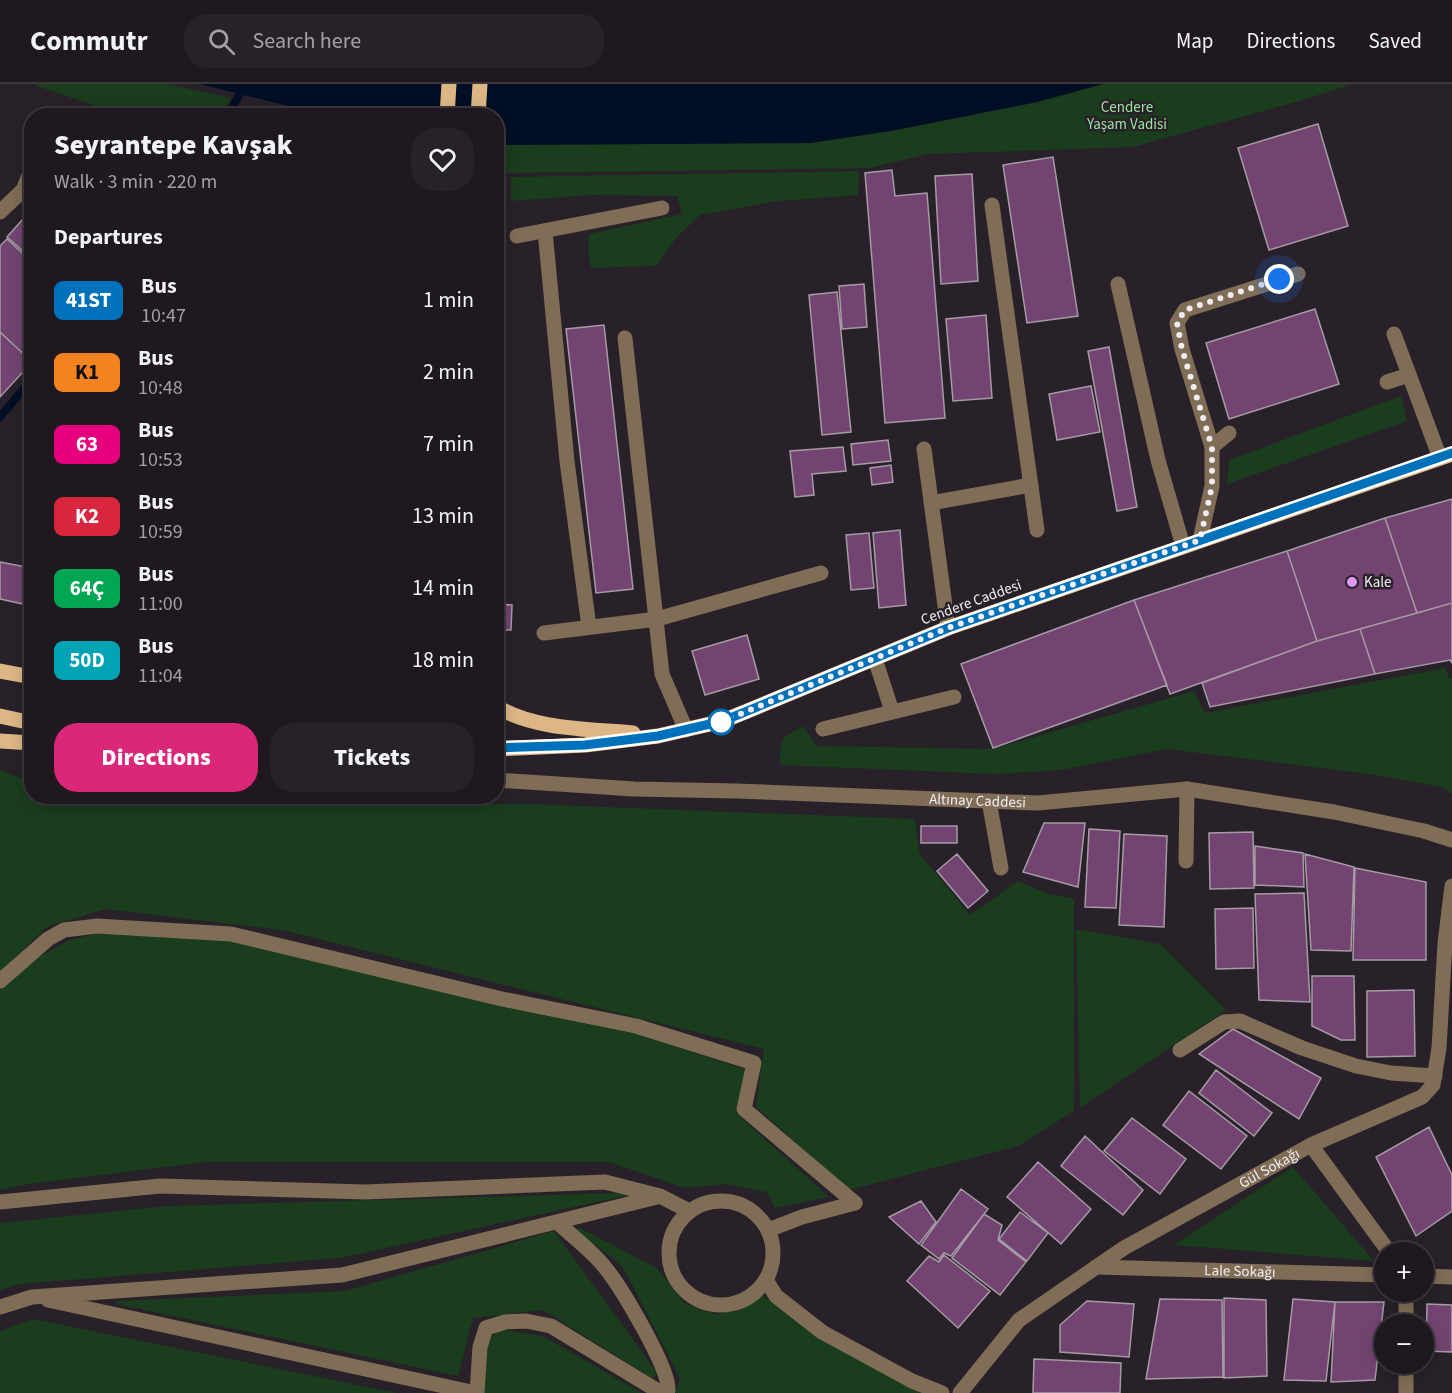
<!DOCTYPE html>
<meta charset="utf-8">
<style>
body{margin:0;font-family:"Source Sans 3",sans-serif;background:#272228;color:#f1f3f6;height:100vh;display:flex;flex-direction:column;font-size:22px;white-space:nowrap}
*{box-sizing:border-box;margin:0}
p{font-size:20px;color:#a1a0a4}
.icon{flex:none;width:33px;height:33px;fill:none;stroke:currentColor;stroke-width:2;stroke-linecap:round;stroke-linejoin:round}
.map{position:relative;flex:1;overflow:hidden}
.details{position:absolute;left:24px;top:24px;width:480px;height:696px;display:flex;flex-direction:column;background:#1f191f;border-radius:24px;box-shadow:0 3px 15px #0003,0 0 0 2px #3c383d}
.details>*{flex:none}
.badge{padding:0 12px;border-radius:9px;font-size:21px;line-height:39px}
.tools{position:absolute;left:1374px;top:1158px;display:grid;gap:12px}
.tools a{display:grid;place-items:center;width:60px;height:60px;border-radius:50%;background:#1f191f;box-shadow:0 3px 15px #0003,0 0 0 2px #3c383d;font-size:30px}
.you{position:absolute;width:30px;height:30px;margin:-15px;border:4px solid #fff;border-radius:50%;background:#1a73e8;box-shadow:0 0 0 9px #1a73e833}
.map>.badge{position:absolute;translate:-50% -50%;box-shadow:0 0 0 3px #fff}
h2{padding:0 30px;font-size:22px;line-height:54px}
.round{display:grid;place-items:center;flex:none;width:63px;height:63px;border-radius:24px;background:#272228}
.headline{display:flex;align-items:center;justify-content:space-between;height:102px;padding:0 30px}
h1{font-size:28px;font-weight:800;line-height:45px}
.cta{display:flex;gap:12px;margin-top:auto;padding:12px 30px}
.cta a{flex:1;height:69px;border-radius:24px;background:#db2777;color:#fff;font-size:24px;font-weight:800;line-height:69px;text-align:center}
.cta a+a{background:#272228;color:#f1f3f6}
ul{padding:0;list-style:none}
li{display:flex;align-items:center;gap:18px;height:72px;padding:0 30px}
li div{flex:1}
li b{display:block;font-size:22px}
li em{font-style:normal}
li .badge{min-width:66px;font-weight:700;text-align:center}
header{display:flex;align-items:center;gap:36px;box-sizing:border-box;height:84px;padding:0 30px;background:#1f191f;border-bottom:2px solid #3c383d}
header strong{font-size:28px}
nav{display:flex;gap:33px;margin-inline-start:auto;font-size:21px}
.search{width:420px;height:54px;background:#272228;display:flex;align-items:center;gap:15px;box-sizing:border-box;padding:0 21px;border-radius:24px;color:#a1a0a4;font-size:22px}
.map>svg:first-child{display:block}
.green{fill:#193d1d}
.water{fill:#000f26}
.lines{fill:none;stroke-linecap:round;stroke-linejoin:round}
.stream{stroke:#000f26;stroke-width:8}
.building{fill:#734471;stroke:#a59ba4;stroke-width:1.5}
.minor{stroke:#7f6d56;stroke-width:15}
.major{stroke:#dcb785;stroke-width:15}
.line-casing{stroke:#fff;stroke-width:14}
.line{stroke:#0072bc;stroke-width:9}
.walk{stroke:#f2edf2;stroke-width:6;stroke-dasharray:0 10.8}
.poi-dot{fill:#dd99f3;stroke:#292129;stroke-width:2}
.stop-dot{fill:#fff;stroke:#0072bc;stroke-width:3}
.labels{text-anchor:middle;stroke-width:5;stroke-linejoin:round;paint-order:stroke}
.park-label{font-size:15px;fill:#99e49d;stroke:#292129}
.poi-label{font-size:15px;fill:#f2edf2;stroke:#292129;text-anchor:start}
.street-label{font-size:15px;fill:#f2edf2;stroke:#292129}
</style>
<header>
<strong>Commutr</strong>
<div class="search"><svg class="icon" aria-label="search" viewBox="0 0 24 24"><circle cx="10" cy="10" r="6"/><path d="M15 15l6 6"/></svg>Search here</div>
<nav><a>Map</a><a>Directions</a><a>Saved</a></nav>
</header>
<div class="map">
<svg width="1452" height="1309" viewBox="0 0 1452 1309">
<rect width="100%" height="100%" fill="#292129"/>
<path class="green" d="M37 0H167L231 14 220 31H123L37 2Z
M1103 0H1353L1303 16 1133 63 927 70 870 84 504 89 505 61 810 59 891 47 1037 18Z
M245 24 290 31H241Z
M859 87 858 111 778 117 700 131 676 154 656 182 591 184 588 167 589 150 682 130 677 112 590 111 511 117V93Z
M1401 312 1407 337 1227 400 1229 376Z
M1445 584 1449 594H1452V710L1441 703 1376 691 1167 665 1062 686 995 690 780 681V668L783 654 803 642 817 662 993 665 1194 607 1205 629Z
M0 686 31 698 32 712 120 713 166 720H529L915 735 919 769 970 831 1018 797 1049 810 1074 815V1027L1018 1062 849 1106 756 1023 764 965 282 846 106 825 48 842 0 888Z
M1076 845 1160 860 1226 926 1080 1024Z
M103 848 222 853 286 871 406 899 632 948 746 986 736 1029 829 1113 775 1124 767 1108 727 1100 685 1104 609 1078H205L28 1100 0 1106V904L30 878 69 856Z
M1293 1083 1374 1177 1174 1161Z
M625 1109 629 1111 340 1174 20 1200 0 1206V1139L168 1122Z
M578 1143 657 1184 685 1220 714 1230 739 1227 763 1212 920 1309H676L680 1294 623 1183 577 1146Z
M554 1147 658 1290 652 1294 543 1226 473 1234 458 1292 116 1220 117 1217 345 1207Z
M33 1235 397 1309H0V1247Z
M498 1245 543 1252 642 1309H484L488 1258Z"/>
<path class="water" d="M199 0H1103L1037 18 891 47 810 59 505 61 497 59 496 32 325 31Z"/>
<g class="lines">
<path class="stream" d="M228 32 245 0
M0 333 32 295"/>
</g>
<path class="building" d="M1318 40 1348 142 1269 166 1238 64Z
M1053 73 1078 232 1027 239 1003 81Z
M892 86 895 112 927 109 945 334 885 339 865 89Z
M972 90 978 197 941 200 935 92Z
M32 125V175L7 153Z
M7 155 32 178V278L0 248V162Z
M864 200 867 243 842 245 839 202Z
M837 208 851 348 822 351 809 211Z
M1315 225 1339 300 1229 335 1206 259Z
M986 231 992 314 953 317 946 235Z
M604 241 633 505 596 509 566 245Z
M0 248 32 278 0 313Z
M1109 263 1137 423 1117 427 1088 267Z
M1091 302 1100 348 1057 356 1049 310Z
M888 356 891 377 853 381 851 360Z
M843 363 846 387 812 390 814 411 795 413 790 367Z
M891 381 893 398 872 401 870 384Z
M1452 415V519L1417 529 1385 434Z
M1385 434 1417 529 1317 557 1287 467Z
M900 446 906 521 879 524 873 449Z
M869 449 874 504 851 506 846 451Z
M1287 467 1317 557 1170 610 1134 516Z
M0 478 32 484V522L0 515Z
M1134 516 1167 601 993 664 961 580Z
M1452 519V579L1450 576 1375 590 1360 545Z
M496 520 512 521 511 546H496Z
M1360 545 1375 590 1210 623 1202 599 1317 557Z
M747 551 759 595 705 611 692 567Z
M1044 739H1085L1078 803 1023 788Z
M921 742H957V759H921Z
M1089 745 1120 747 1116 824 1085 823Z
M1253 748 1254 804 1210 805 1209 749Z
M1124 750 1167 752 1164 843 1119 841Z
M1255 762 1303 769 1304 803 1255 801Z
M957 770 988 807 968 824 937 787Z
M1305 770 1354 783 1351 867 1311 866Z
M1355 784 1426 798V876H1353Z
M1304 809 1310 918 1259 916 1255 810Z
M1253 824 1254 884 1216 885 1215 825Z
M1312 892H1354L1355 956H1341L1312 942Z
M1414 906 1415 972 1367 973V907Z
M1233 945 1321 994 1299 1035 1199 970Z
M1216 986 1272 1029 1254 1052 1199 1009Z
M1189 1007 1247 1052 1221 1085 1163 1041Z
M1132 1034 1186 1075 1160 1110 1104 1067Z
M1429 1043 1452 1091V1127L1416 1152 1376 1073Z
M1085 1052 1143 1106 1123 1131 1061 1082Z
M1038 1078 1091 1125 1061 1160 1007 1113Z
M961 1105 988 1125 951 1172 944 1169 939 1175 921 1161Z
M921 1117 936 1138 919 1160 889 1133Z
M1020 1128 1048 1149 1027 1177 999 1155Z
M984 1130 1002 1141 998 1156 1026 1178 1000 1211 952 1174Z
M944 1171 990 1207 958 1244 907 1197 929 1172 939 1178Z
M1224 1214 1266 1216 1267 1292 1224 1294Z
M1160 1215 1222 1216 1223 1293 1146 1295Z
M1293 1215 1335 1218 1326 1297 1284 1296Z
M1087 1217 1134 1220 1129 1273 1060 1268V1241Z
M1335 1218H1384L1375 1296 1331 1298Z
M1427 1220 1452 1221V1268L1426 1267Z
M1034 1275 1121 1279 1120 1309H1033Z"/>
<g class="lines">
<g class="minor">
<path d="M992 121 1037 446"/>
<path d="M0 128 23 106 32 84"/>
<path d="M545 147 567 377 589 543"/>
<path d="M517 152 662 124"/>
<path d="M1118 200 1158 376 1183 462"/>
<path d="M1394 250 1440 374"/>
<path d="M625 254 662 590 686 646"/>
<path d="M1387 298 1409 291"/>
<path d="M1212 363 1182 265 1177 239 1185 226 1298 190"/>
<path d="M924 365 948 544"/>
<path d="M931 419 1031 401"/>
<path d="M1200 456 1212 402V363L1229 349"/>
<path d="M544 549 657 535 821 489"/>
<path d="M875 575 892 627"/>
<path d="M823 645 954 613"/>
<path id="s1" d="M496 696 634 705 736 707 1038 719 1187 705 1334 728 1424 747 1452 756"/>
<path d="M989 717 1001 784"/>
<path d="M1186 777 1187 705"/>
<path d="M0 897 48 855 64 846 97 842 231 850 502 915 636 942 754 979 744 1025 855 1119"/>
<path d="M1180 966 1224 938 1240 937 1302 964 1356 982 1391 989 1435 992"/>
<path d="M1311 1061 1389 1168"/>
<circle cx="721" cy="1169" r="52"/>
<path d="M0 1118 160 1102 365 1108 605 1098 660 1112 689 1127"/>
<path d="M768 1146 802 1133 855 1119"/>
<path id="s2" d="M1096 1183 1384 1191"/>
<path d="M1424 1192 1452 1193"/>
<path d="M766 1196 776 1212 822 1248 912 1297 942 1309"/>
<path d="M48 1216 476 1309"/>
<path d="M0 1223 32 1213 342 1191 657 1113"/>
<path d="M1406 1240V1208"/>
<path d="M477 1309 480 1263 486 1244 505 1238 526 1237 551 1242 658 1307 668 1306C670 1285 622 1205 607 1186 594 1168 573 1153 557 1138"/>
<path id="s3" d="M960 1309 1019 1236 1124 1164 1311 1061 1422 1013 1433 1001 1439 964 1445 859 1452 802"/>
<path d="M1406 1309V1280"/>
</g>
<path class="major" d="M447 32 449 0
M478 32 480 0
M0 587 32 593
M496 622C533 646 591 645 633 649
M0 632 32 639
M0 657 32 659
M496 665 585 661 658 652 723 637 948 544 1452 370"/>
</g>
<g class="lines">
<defs>
<path id="line" d="M496 664 585 661 658 652 723 637 948 544 1452 369"/>
</defs>
<use href="#line" class="line-casing"/>
<use href="#line" class="line"/>
<path class="walk" d="M721 638 948 544 1200 456 1212 402V363L1182 265 1177 239 1185 226 1279 195"/>
</g>
<circle class="poi-dot" cx="1352" cy="498" r="6"/>
<circle class="stop-dot" cx="721" cy="638" r="12"/>
<g class="labels">
<g class="park-label">
<text x="1127" y="28">Cendere<tspan x="1127" dy="17">Yaşam Vadisi</tspan></text>
</g>
<g class="poi-label">
<text x="1364" y="503">Kale</text>
</g>
<g class="street-label">
<text transform="translate(971 518) rotate(-20)" y="5">Cendere Caddesi</text>
<text dy="5" stroke="none"><textPath href="#s1" startOffset="482">Altınay Caddesi</textPath></text>
<text dy="5" stroke="none"><textPath href="#s3" startOffset="387">Gül Sokağı</textPath></text>
<text dy="5" stroke="none"><textPath href="#s2" startOffset="144">Lale Sokağı</textPath></text>
</g>
</g>
</svg>
<div class="tools">
<a>+</a>
<a>−</a>
</div>
<div class="you" style="left:1279px;top:195px"></div>
<section class="details">
<div class="headline"><div><h1>Seyrantepe Kavşak</h1><p>Walk · 3 min · 220 m</p></div><a class="round"><svg class="icon" aria-label="heart" viewBox="0 0 24 24"><path d="M12 20l-8-8c-3-5 5-10 8-4 3-6 11-1 8 4z"/></svg></a></div>
<h2>Departures</h2>
<ul>
<li><span class="badge" style="background:#0072bc;color:#fff">41ST</span><div><b>Bus</b><p>10:47</p></div><em>1 min</em></li>
<li><span class="badge" style="background:#f58220;color:#111">K1</span><div><b>Bus</b><p>10:48</p></div><em>2 min</em></li>
<li><span class="badge" style="background:#e6007e;color:#fff">63</span><div><b>Bus</b><p>10:53</p></div><em>7 min</em></li>
<li><span class="badge" style="background:#d7263d;color:#fff">K2</span><div><b>Bus</b><p>10:59</p></div><em>13 min</em></li>
<li><span class="badge" style="background:#00a651;color:#fff">64Ç</span><div><b>Bus</b><p>11:00</p></div><em>14 min</em></li>
<li><span class="badge" style="background:#00a3b4;color:#fff">50D</span><div><b>Bus</b><p>11:04</p></div><em>18 min</em></li>
</ul>
<div class="cta"><a>Directions</a><a>Tickets</a></div>
</section>
</div>
